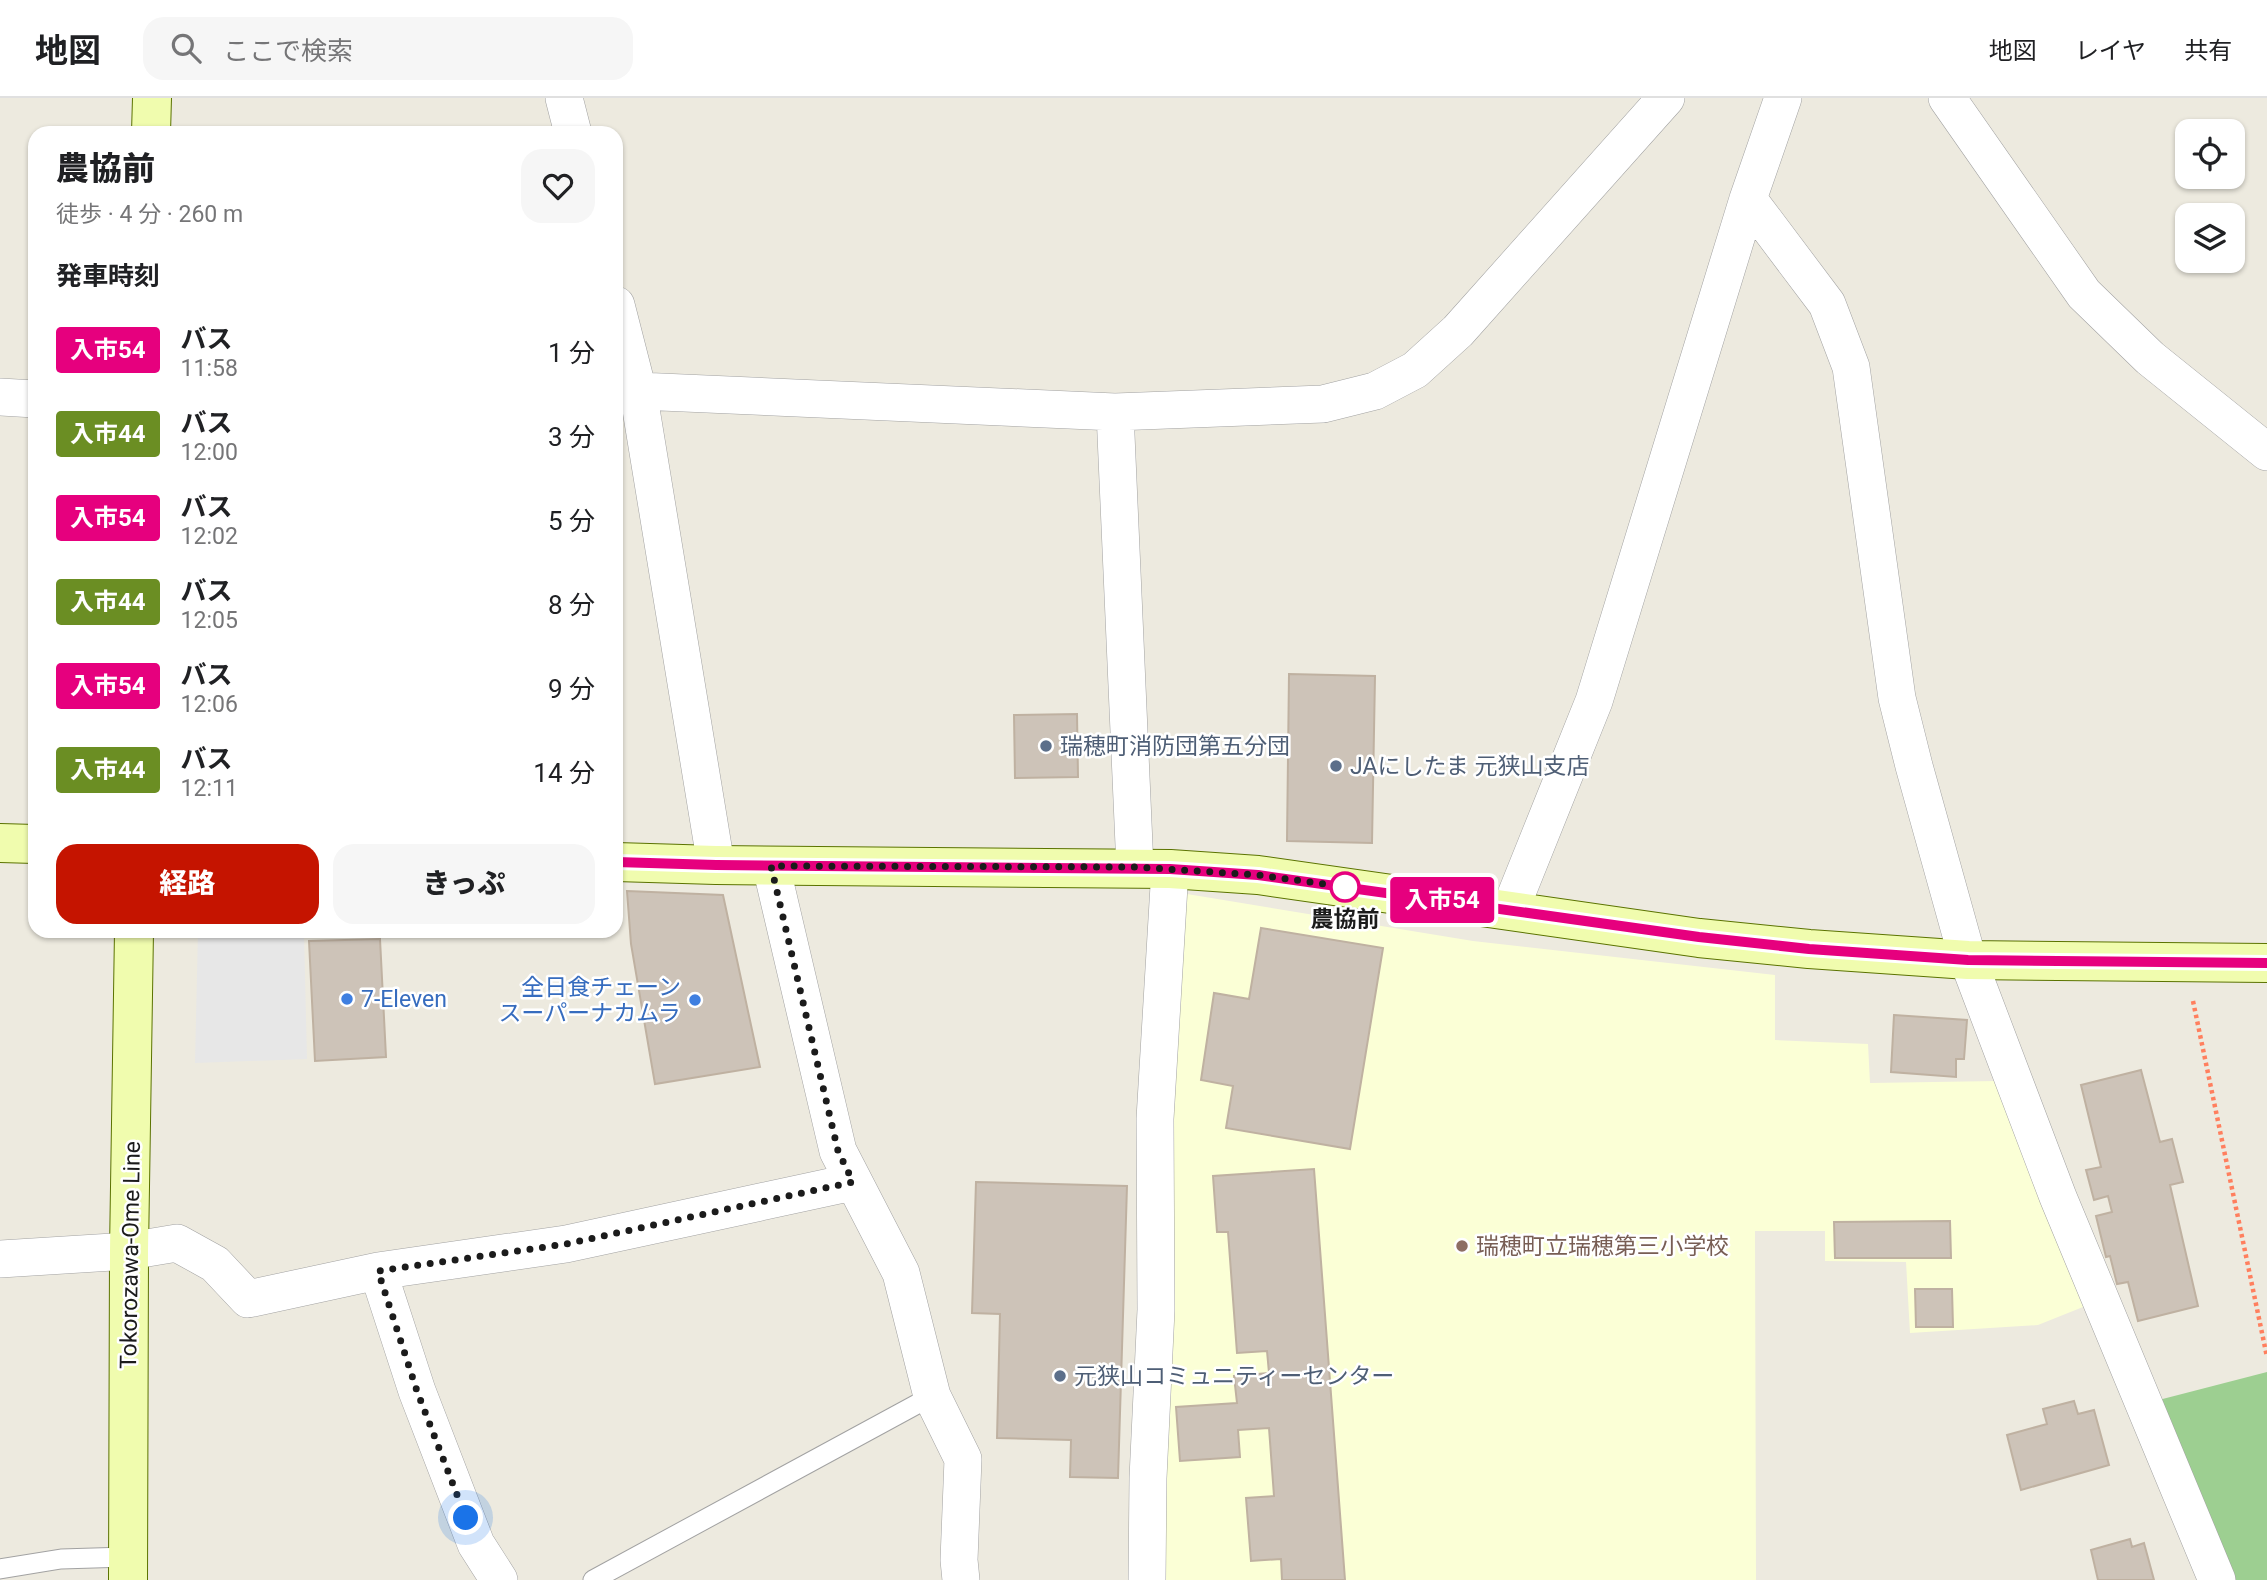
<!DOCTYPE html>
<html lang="ja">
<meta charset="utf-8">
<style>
body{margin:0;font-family:Roboto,"Noto Sans JP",sans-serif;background:#f6f6f6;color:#202124;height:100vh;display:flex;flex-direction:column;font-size:26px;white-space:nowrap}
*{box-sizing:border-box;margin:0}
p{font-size:23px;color:#757577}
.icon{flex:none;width:38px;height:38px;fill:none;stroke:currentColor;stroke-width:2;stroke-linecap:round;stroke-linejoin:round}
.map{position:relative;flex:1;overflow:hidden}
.sheet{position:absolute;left:28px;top:28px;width:595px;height:812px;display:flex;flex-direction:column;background:#fff;border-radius:21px;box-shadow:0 2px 5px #0004}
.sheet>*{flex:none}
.badge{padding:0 14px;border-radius:5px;font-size:24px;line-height:46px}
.tools{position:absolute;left:2175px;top:21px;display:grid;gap:14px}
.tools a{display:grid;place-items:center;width:70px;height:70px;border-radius:14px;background:#fff;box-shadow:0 2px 5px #0004;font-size:35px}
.you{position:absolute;width:35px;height:35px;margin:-18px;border:5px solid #fff;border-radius:50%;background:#1a73e8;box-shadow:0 0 0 10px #1a73e833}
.map>.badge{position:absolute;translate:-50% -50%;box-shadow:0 0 0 4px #fff}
h2{padding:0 28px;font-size:26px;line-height:63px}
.round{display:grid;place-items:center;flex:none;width:74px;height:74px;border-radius:21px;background:#f6f6f6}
.summary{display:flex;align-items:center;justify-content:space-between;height:119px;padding:0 28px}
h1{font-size:33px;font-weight:800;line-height:52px}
.primary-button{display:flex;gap:14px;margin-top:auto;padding:14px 28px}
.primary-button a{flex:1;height:80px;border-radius:21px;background:#c51400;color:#fff;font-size:28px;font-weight:800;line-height:80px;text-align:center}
.primary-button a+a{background:#f6f6f6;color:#202124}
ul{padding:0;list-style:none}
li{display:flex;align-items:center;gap:21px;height:84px;padding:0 28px}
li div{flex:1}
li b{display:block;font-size:26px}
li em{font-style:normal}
li .badge{min-width:77px;font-weight:700;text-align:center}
header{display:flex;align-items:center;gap:42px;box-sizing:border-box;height:98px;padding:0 35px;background:#fff;border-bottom:2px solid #e0e0e0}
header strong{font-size:33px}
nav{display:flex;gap:38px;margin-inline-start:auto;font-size:24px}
.search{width:490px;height:63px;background:#f6f6f6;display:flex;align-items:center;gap:18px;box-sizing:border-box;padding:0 24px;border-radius:21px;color:#757577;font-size:26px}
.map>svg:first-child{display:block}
.education{fill:#fbffd6}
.forest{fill:#9dcf91}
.parking{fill:#e7e7e7}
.building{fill:#cdc3b8;stroke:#bfb1a1;stroke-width:2}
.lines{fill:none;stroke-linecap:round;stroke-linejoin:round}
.service-casing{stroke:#a2a2a2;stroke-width:21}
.minor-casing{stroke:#a2a2a2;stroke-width:38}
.secondary-casing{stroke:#5b7300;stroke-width:40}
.path{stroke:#ff7f5e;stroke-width:4.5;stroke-dasharray:3.5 3.5;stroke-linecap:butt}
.service{stroke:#fff;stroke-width:19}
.minor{stroke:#fff;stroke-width:37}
.secondary{stroke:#f0fcae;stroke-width:38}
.line-casing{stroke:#fff;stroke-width:16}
.line{stroke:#e6007e;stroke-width:10}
.walk{stroke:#1b1b1b;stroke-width:7;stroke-dasharray:0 12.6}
.service-dot{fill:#5c6f8a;stroke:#fff;stroke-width:2.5}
.stop-dot{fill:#fff;stroke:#e6007e;stroke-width:3.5}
.shop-dot{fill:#3f7fe0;stroke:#fff;stroke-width:2.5}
.education-dot{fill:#8d6e63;stroke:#fff;stroke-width:2.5}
.labels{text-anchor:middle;stroke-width:5;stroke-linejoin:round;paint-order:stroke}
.service-label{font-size:23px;fill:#4e5e75;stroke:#fff;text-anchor:start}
.stop-label{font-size:23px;font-weight:bold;fill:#1b1b1b;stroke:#fff}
.shop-label{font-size:23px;fill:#366cbe;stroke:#fff;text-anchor:end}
.education-label{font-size:23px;fill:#785e54;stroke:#fff;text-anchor:start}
.street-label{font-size:23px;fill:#1b1b1b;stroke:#fff}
</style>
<header>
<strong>地図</strong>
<div class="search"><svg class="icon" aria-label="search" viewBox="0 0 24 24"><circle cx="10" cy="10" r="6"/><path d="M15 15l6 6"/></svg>ここで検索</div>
<nav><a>地図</a><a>レイヤ</a><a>共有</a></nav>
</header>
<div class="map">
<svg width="2267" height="1482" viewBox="0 0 2267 1482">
<rect width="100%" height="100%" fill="#edeadf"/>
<path class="education" d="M1187 796 1473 843 1775 877V942L1868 946 1870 985 1997 983 2083 1209 2038 1227 1910 1235 1906 1164 1825 1163V1133H1755L1756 1482H1165L1171 1031 1180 805Z"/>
<path class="forest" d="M2267 1274V1482H2222L2151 1304Z"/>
<path class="parking" d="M198 833H386V834L304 836 307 961 195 965Z"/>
<path class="building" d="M1289 576 1375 578 1372 745 1287 743Z
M1077 616 1078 679 1015 680 1014 617Z
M627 793 723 797 760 969 655 986 631 846Z
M1261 830 1383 850 1350 1051 1226 1030 1233 988 1201 982 1214 895 1249 901Z
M380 841 386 959 315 963 309 843Z
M1894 917 1967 922 1964 961H1956V979L1891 974Z
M2141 972 2160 1044 2172 1041 2183 1084 2170 1087 2198 1208 2138 1223 2128 1184 2117 1186 2110 1158 2106 1159 2096 1118 2112 1114 2108 1098 2094 1102 2086 1072 2101 1069 2081 987Z
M1314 1071 1345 1482H1282L1281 1461 1251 1463 1246 1400 1274 1398 1269 1330 1238 1332 1240 1359 1180 1363 1176 1309 1237 1305 1234 1278 1269 1275 1267 1253 1237 1255 1228 1134H1217L1213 1078Z
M976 1084 1127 1088 1118 1380 1070 1379 1071 1342 997 1340 1000 1216 972 1215Z
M1950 1123 1951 1160H1835L1834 1124Z
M1915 1191H1952L1953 1229H1916Z
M2074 1303 2078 1316 2094 1312 2109 1367 2021 1392 2007 1337 2047 1326 2043 1311Z
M2130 1441 2132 1449 2144 1445 2154 1482H2098L2091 1452Z"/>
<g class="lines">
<defs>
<path id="service" d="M0 1471 61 1461 127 1459
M593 1482 932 1298"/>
<path id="minor" d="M564 0 573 35
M1947 0 2084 196 2150 260 2267 354
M1748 101 1827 206 1851 269 1897 600 1914 668 1968 862 2058 1099 2217 1482
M616 207 638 293 716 767
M616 293H638L1115 314 1323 306 1375 293 1415 272 1458 233 1666 0
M0 299 35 301
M1115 314 1135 770
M771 768 838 1053 901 1175 932 1298 963 1361 959 1462 961 1482
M1510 812 1594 603 1748 101 1783 0
M0 1161 129 1153 177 1145 215 1166 248 1201 378 1173 417 1293 476 1446 499 1482
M378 1173 566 1146 853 1084
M1147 1482 1148 1380 1156 1212 1155 1021 1170 771"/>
<path id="secondary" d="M151 35 152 0
M0 745 35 746
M616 764 716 767 1170 771 1258 777 1699 840 1809 851 1968 862 2267 865
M128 1482 129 1153 134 833"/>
</defs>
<use href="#service" class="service-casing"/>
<use href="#minor" class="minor-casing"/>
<use href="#secondary" class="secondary-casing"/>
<path class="path" d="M2193 903 2267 1259"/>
<use href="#service" class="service"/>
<use href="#minor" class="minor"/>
<use href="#secondary" class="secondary"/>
</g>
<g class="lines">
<defs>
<path id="line" d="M616 764 716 767 1170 771 1258 777 1699 839 1809 851 1968 862 2267 865"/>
</defs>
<use href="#line" class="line-casing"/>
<use href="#line" class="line"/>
<path class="walk" d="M466 1420 417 1293 378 1173 566 1146 853 1084 838 1053 771 768 1135 769 1258 777 1354 790 1345 789"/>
</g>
<g class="service-dot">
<circle cx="1046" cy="648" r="7"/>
<circle cx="1336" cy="668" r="7"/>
<circle cx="1060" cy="1278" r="7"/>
</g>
<circle class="stop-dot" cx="1345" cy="789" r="14"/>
<g class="shop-dot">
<circle cx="347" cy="901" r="7"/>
<circle cx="695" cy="902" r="7"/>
</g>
<circle class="education-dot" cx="1462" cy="1148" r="7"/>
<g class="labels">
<g class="service-label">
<text x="1060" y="656">瑞穂町消防団第五分団</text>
<text x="1350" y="676">JAにしたま 元狭山支店</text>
<text x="1074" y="1286">元狭山コミュニティーセンター</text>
</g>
<g class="stop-label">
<text x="1345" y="829">農協前</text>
</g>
<g class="shop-label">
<text x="681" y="897">全日食チェーン<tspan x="681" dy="26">スーパーナカムラ</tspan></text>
<text x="361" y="909" text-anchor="start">7-Eleven</text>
</g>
<g class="education-label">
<text x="1476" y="1156">瑞穂町立瑞穂第三小学校</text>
</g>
<g class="street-label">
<text transform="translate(130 1157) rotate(-89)" y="8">Tokorozawa-Ome Line</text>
</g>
</g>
</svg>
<div class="tools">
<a><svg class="icon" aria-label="locate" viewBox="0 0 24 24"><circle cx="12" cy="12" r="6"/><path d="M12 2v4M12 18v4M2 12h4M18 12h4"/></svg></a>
<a><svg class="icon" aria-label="layers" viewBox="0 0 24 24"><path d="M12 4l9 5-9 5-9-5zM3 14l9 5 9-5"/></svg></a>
</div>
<div class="you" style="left:466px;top:1420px"></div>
<b class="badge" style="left:1442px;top:802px;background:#e6007e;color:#fff">入市54</b>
<section class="sheet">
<div class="summary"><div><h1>農協前</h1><p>徒歩 · 4 分 · 260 m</p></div><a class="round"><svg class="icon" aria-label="heart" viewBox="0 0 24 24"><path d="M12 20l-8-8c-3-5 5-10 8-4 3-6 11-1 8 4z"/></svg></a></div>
<h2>発車時刻</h2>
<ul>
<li><span class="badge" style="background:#e6007e;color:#fff">入市54</span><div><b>バス</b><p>11:58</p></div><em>1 分</em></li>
<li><span class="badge" style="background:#6b8e23;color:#fff">入市44</span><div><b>バス</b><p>12:00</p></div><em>3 分</em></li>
<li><span class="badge" style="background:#e6007e;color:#fff">入市54</span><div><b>バス</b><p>12:02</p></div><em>5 分</em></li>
<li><span class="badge" style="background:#6b8e23;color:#fff">入市44</span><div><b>バス</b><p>12:05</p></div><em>8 分</em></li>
<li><span class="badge" style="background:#e6007e;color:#fff">入市54</span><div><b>バス</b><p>12:06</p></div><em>9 分</em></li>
<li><span class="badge" style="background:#6b8e23;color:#fff">入市44</span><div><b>バス</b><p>12:11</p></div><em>14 分</em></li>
</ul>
<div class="primary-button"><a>経路</a><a>きっぷ</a></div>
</section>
</div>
